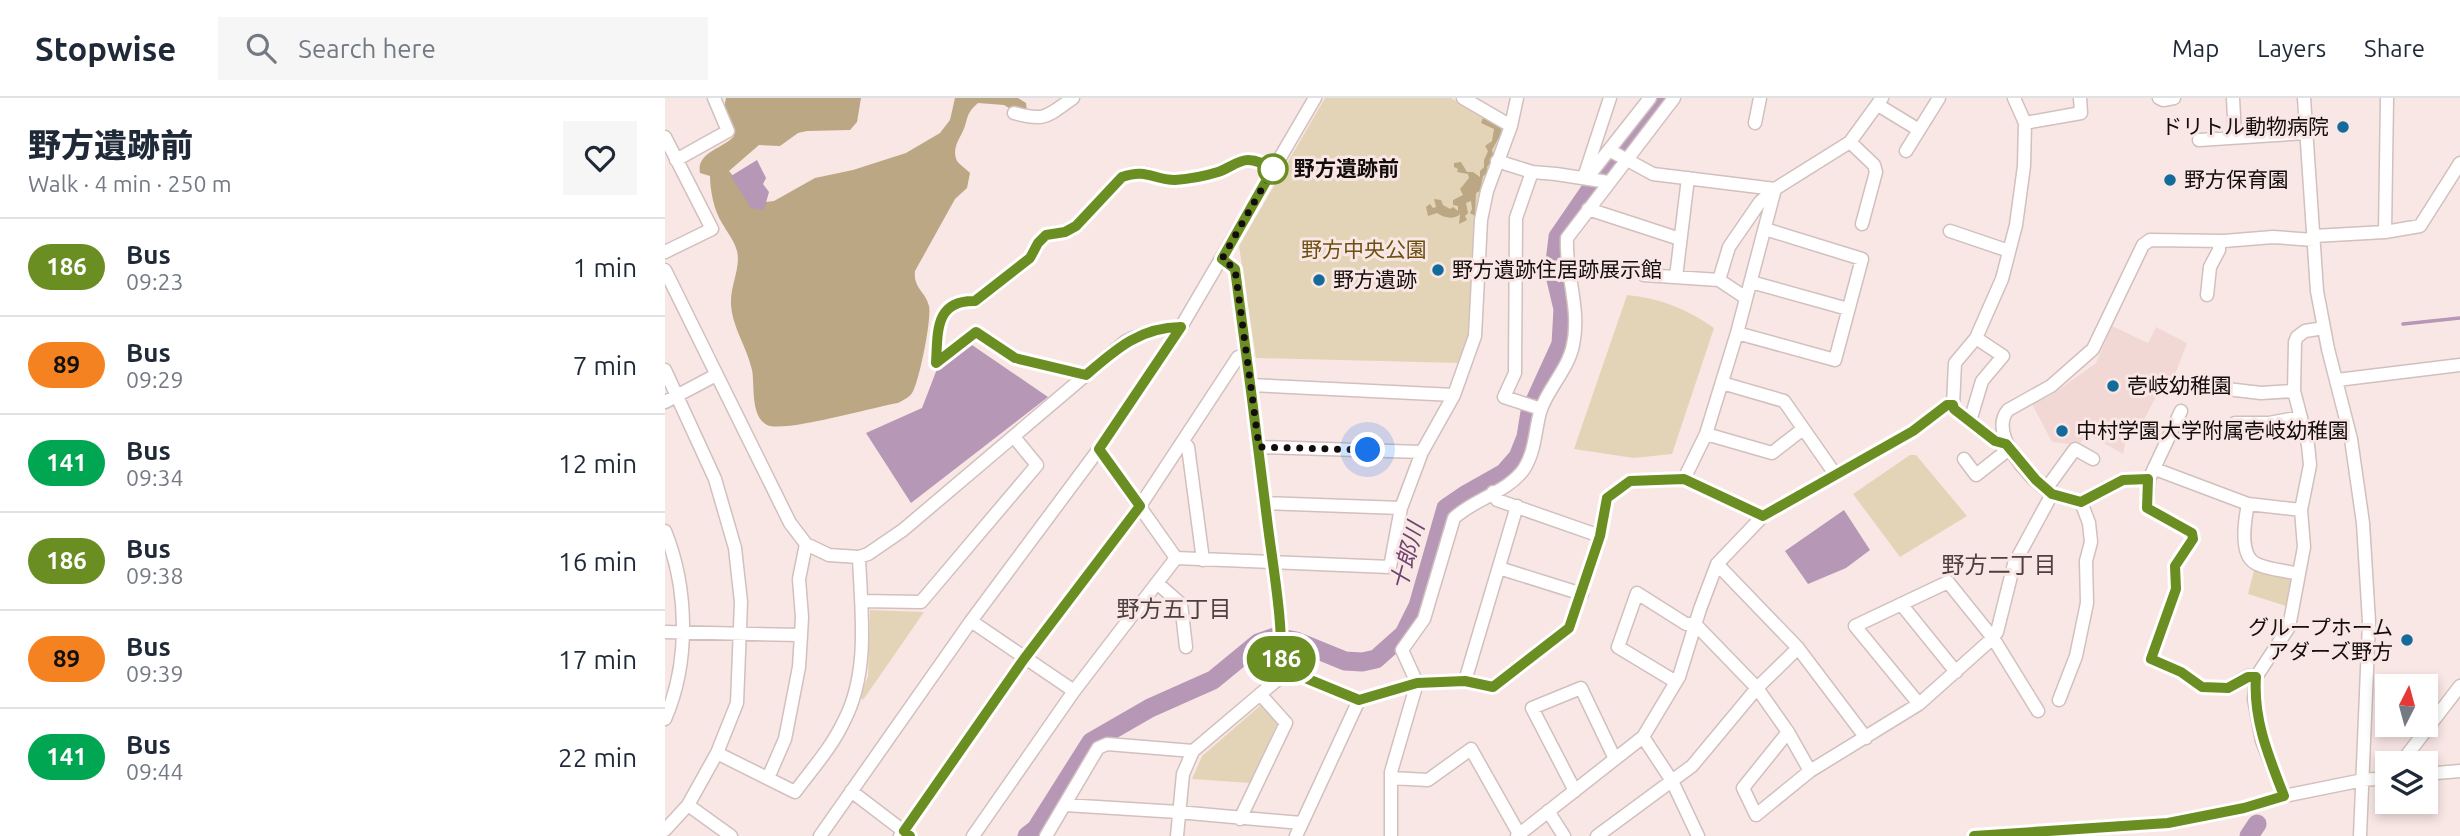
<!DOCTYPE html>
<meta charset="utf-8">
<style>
body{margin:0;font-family:Ubuntu,"Noto Sans JP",sans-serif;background:#f6f6f7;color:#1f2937;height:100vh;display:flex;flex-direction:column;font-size:26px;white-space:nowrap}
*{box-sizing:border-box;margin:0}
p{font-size:23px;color:#747a83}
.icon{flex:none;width:38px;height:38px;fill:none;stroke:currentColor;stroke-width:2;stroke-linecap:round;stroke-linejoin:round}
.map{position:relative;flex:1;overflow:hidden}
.drawer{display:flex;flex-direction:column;background:#fff;width:665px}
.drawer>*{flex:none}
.badge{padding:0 14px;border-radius:23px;font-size:24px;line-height:46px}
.needle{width:46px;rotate:6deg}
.buttons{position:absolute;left:1710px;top:576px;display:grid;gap:14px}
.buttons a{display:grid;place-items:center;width:63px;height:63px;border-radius:0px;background:#fff;box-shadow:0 4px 10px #0003;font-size:35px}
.you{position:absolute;width:35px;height:35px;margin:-18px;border:5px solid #fff;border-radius:50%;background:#1a73e8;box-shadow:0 0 0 10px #1a73e833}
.map>.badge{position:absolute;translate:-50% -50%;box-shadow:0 0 0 4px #fff}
.round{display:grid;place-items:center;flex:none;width:74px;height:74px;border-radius:0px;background:#f6f6f7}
.head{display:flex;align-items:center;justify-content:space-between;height:119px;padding:0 28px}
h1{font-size:33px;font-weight:800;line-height:52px}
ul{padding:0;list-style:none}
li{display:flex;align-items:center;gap:21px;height:98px;padding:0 28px;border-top:2px solid #e0e1e3}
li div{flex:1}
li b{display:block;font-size:26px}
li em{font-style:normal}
li .badge{min-width:77px;font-weight:700;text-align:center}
header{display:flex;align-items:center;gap:42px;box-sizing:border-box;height:98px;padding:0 35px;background:#fff;border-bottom:2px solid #e0e1e3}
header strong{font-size:33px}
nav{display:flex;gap:38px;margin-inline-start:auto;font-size:24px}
.search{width:490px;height:63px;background:#f6f6f7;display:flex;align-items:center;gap:18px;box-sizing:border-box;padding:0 24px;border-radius:0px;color:#747a83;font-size:26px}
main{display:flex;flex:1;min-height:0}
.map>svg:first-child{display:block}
.built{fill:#f2d8d5}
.green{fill:#e4d4b7}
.forest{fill:#bba783}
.water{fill:#b697b5}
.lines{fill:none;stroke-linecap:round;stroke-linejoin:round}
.stream{stroke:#b697b5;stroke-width:3.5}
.river{stroke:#b697b5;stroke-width:19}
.minor-casing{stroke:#d1c0be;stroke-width:15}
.minor{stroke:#fff;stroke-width:12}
.line-casing{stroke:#fff;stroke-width:16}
.line{stroke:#6b8e23;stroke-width:10}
.walk{stroke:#130d0d;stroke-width:7;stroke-dasharray:0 12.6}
.poi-dot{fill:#146b9b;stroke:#f9e7e5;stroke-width:2.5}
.stop-dot{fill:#fff;stroke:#6b8e23;stroke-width:3.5}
.labels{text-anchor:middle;stroke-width:6;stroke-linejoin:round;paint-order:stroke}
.poi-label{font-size:21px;fill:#130d0d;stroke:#f9e7e5;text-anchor:start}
.stop-label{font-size:21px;font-weight:bold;fill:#130d0d;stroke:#f9e7e5;text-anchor:start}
.park-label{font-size:21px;fill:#6d5011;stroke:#f9e7e5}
.water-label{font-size:23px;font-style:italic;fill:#6f4570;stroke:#f9e7e5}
.neighbourhood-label{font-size:23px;fill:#4e403f;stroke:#f9e7e5}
</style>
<header>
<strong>Stopwise</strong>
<div class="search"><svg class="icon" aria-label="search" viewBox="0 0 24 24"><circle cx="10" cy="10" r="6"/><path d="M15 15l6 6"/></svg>Search here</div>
<nav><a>Map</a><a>Layers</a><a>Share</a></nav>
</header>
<main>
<section class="drawer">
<div class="head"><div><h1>野方遺跡前</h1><p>Walk · 4 min · 250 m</p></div><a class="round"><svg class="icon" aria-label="heart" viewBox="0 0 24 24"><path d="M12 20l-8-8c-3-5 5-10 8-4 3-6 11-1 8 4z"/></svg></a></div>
<ul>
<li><span class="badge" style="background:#6b8e23;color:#fff">186</span><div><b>Bus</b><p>09:23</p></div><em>1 min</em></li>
<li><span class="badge" style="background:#f58220;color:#111">89</span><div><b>Bus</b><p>09:29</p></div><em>7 min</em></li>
<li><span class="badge" style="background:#00a651;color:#fff">141</span><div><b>Bus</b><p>09:34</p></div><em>12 min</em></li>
<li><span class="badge" style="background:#6b8e23;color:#fff">186</span><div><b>Bus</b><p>09:38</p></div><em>16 min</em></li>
<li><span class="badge" style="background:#f58220;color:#111">89</span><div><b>Bus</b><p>09:39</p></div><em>17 min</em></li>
<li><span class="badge" style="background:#00a651;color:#fff">141</span><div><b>Bus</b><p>09:44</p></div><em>22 min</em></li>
</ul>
</section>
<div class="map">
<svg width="1795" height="738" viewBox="0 0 1795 738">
<rect width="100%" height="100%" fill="#f9e7e5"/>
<path class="built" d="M1447 228 1483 245 1491 229 1522 245 1509 279 1502 278 1475 329 1461 341 1458 356 1423 336 1413 347 1387 344 1367 306 1385 298 1431 265Z"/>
<path class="green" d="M660 0H786L838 30 818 86 810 122 806 235 795 265 591 260 574 148Z
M962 197C995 200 1022 211 1049 230L1007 356 969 360 909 351Z
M1245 357H1251L1302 418 1235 459 1188 396Z
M1590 468 1627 477 1621 508 1583 496Z
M205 512 259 514 198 602 195 599 203 578Z
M596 607 612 626 585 685 527 681 537 658Z"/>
<path class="forest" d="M61 0H196L192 24 185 32 142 33 133 35 115 48 94 47 64 73 92 105 109 103 150 80 188 72 241 55 275 35 285 22 290 0H353L361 5 362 14 353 15 339 7 313 5C299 17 304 22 297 35 293 43 287 52 292 63 295 67 301 71 305 75L302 90 290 101 250 173C248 190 261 194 264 208 267 220 254 285 247 295 244 300 238 302 233 305 208 309 120 335 102 327 85 318 90 287 87 272 82 249 67 229 66 206 65 188 76 170 72 153 69 142 62 134 57 125 49 113 45 92 45 78L35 75C31 54 58 51 69 38 71 24 56 15 61 0Z
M818 20 826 22 836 29 837 34 827 52 829 59 822 69 824 75 818 78 815 93 811 95 810 118 805 115 807 111 806 103 801 105 803 115 800 118 802 122 794 126 795 116C790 122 779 120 772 115L763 118 761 109 765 106 768 110 771 109 769 101 776 102 778 107 785 111 788 109 793 113V108L788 107V102L798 97 795 91 804 80 803 76 792 74 793 71 789 69V65L796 64 802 74H808L815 79V73L819 69V62L823 53 820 48 827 43 829 31 816 25Z"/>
<path class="water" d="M92 62 101 80 98 86 104 94 99 112 86 110 66 78Z
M307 247 383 299 246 405 201 335 257 310 272 271Z
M1179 412 1205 452 1181 470 1143 486 1120 453Z"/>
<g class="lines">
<path class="stream" d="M1738 226 1795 220"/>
<path class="river" d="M362 738 371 731 426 644 485 610 548 582 593 545 610 539 631 543 680 563 697 564 711 561 739 536 753 508 781 410 800 397 839 375 853 359 861 339 865 314 896 246 898 211 889 173 893 139 939 72 996 0
M1584 738 1592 726"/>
<defs>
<path id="minor" d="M798 0 846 28
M1494 0 1498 2 1509 0
M1568 0 1570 39
M1639 0 1652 193 1663 251 1686 341 1698 425 1704 524 1695 738
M1213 7 1254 32
M349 15C381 24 382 18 408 0
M1090 25 1095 0
M1360 25 1416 15 1415 0
M0 39 47 131 0 154
M1534 42 1641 35
M1185 44 1209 67 1211 74 1197 126
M944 52 988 76 1110 91
M1241 53 1274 0
M11 62 63 33 49 0
M832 63 867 74 891 76 943 84
M867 74 851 120 850 275 839 299 876 311
M920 76 945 0
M922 80 985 0
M923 111 1015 141
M1285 133 1344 153
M1720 134 1722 0
M1649 138 1720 134 1755 128 1795 65
M0 172 125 425 141 446 164 457 194 459 203 456 238 432 461 243C479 235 496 229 516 229
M979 177 1054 182 1081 200
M1011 179 1023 80
M1054 182 1064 149 1095 104 1110 91 1185 44 1217 0
M1086 184 1183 211
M1542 197 1545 169 1554 152V143
M1072 235 1170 262 1197 161 1100 131
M0 272 50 381 70 450 76 504 72 605 52 655 23 707 0 732
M420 277 350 260 311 234 271 265C273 235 269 202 311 203L365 160 373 145 381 137 400 134 411 128 457 79C482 69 488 82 510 82 524 81 540 78 553 74 563 71 573 62 583 62 593 62 601 67 609 71
M1672 282 1795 267
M1057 285 1119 303 1170 376
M586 287 789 297
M1536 288 1596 295 1629 293
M0 304 51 277
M1516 313 1484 381 1482 410 1527 435 1528 441 1510 468 1511 491 1486 561 1516 574 1537 589 1563 590 1583 578 1591 579
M1305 323 1317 283 1338 258 1311 240
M1570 325H1604L1636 319
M1041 336 1107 355 1138 331
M518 343 523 349 538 462
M1341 346C1321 340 1306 323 1289 311L1288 307 1290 265 1311 240 1337 181 1351 127 1359 68 1360 25 1349 0
M594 349 757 354
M434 351 511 460
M1299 361 1311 377 1344 351
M1490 371 1583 406 1636 412
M1019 381 1041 336 1072 235 1110 91
M1484 381 1458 382 1416 404C1406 401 1393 400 1384 394 1364 380 1323 336 1343 312L1386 288 1428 251 1478 147 1485 142 1559 143 1608 139 1649 142
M1381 391 1410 351 1428 361
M828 394 832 402 935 438
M600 405 736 410
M1583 406C1580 421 1574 456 1590 465 1599 471 1623 473 1634 476
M0 433C23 490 25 564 0 621
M511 460 725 469 736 410 757 354 789 297 810 238 816 122 822 93 846 28 852 0
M1052 466 1133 550 1201 640
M834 470 917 496
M492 485 516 506 521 549
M196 503 256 504 372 367 349 339
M1236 506 1291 574
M306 523 409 593
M0 534 136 537 137 519 134 481 141 446
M616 570 694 602 752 585 800 583 828 589 904 530 935 438 942 400 965 383 1019 381 1098 418
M800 583 852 408
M1011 584 953 549 972 495 1021 526H1030L1092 590 1123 634 1145 673
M1394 602 1411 558 1422 505 1421 463 1426 444 1424 425 1416 404
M1254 606 1190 528 1283 484 1328 540 1373 613
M1123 634 1078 690 1091 717 1145 673 1254 606 1328 540 1332 534 1349 466 1387 396
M978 639 1007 683 1033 738
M52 655 130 694C147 671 167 649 179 623 205 573 196 513 194 459
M1741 665 1742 657 1795 588
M1760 676 1795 673
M103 680 120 641 134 569 136 537
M726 680 763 682 806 651 854 736
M186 693 245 738
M910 693 867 610 916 590 950 661
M1619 698 1597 643 1589 601 1591 579 1624 529 1639 449 1636 412 1645 367 1643 347 1629 293 1630 244 1632 239 1640 233 1659 230
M23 707 66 738
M400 707 513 714 636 725
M883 713 899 738
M575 721 621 625 595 596
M155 738 306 523 434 351 516 229 650 0
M235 738 359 561 475 408 573 259 582 257
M308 738 409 593 511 460
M381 738 433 650 442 646 528 653
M512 738 518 676 528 653 612 582C623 550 609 474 604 438 593 349 582 260 570 171L557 161
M631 738 694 602
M726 738V674L752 585 737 552 759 521 789 420C809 401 843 394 859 371 870 354 870 333 875 314 882 291 903 272 908 247 916 211 900 175 902 140L1009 0
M852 738 978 639 1014 579 1035 511 1052 466 1098 418 1248 333 1282 307H1288
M932 738 1027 668 1092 590 1133 550
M1309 738 1503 725 1579 710 1619 698 1698 682 1722 680"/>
</defs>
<use href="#minor" class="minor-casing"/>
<use href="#minor" class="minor"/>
</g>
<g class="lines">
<defs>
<path id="line" d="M245 738 239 733 359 561 475 408 434 351 516 229C475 229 450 252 421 277L350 260 311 234 271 265C273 235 269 202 310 203L365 160 373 145 381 137 400 134 411 128 457 79C482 70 488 82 510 82 524 81 540 78 553 74 563 71 573 62 583 62 593 62 601 67 608 71L557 161 570 171C581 254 592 338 602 421 608 470 618 521 616 570L694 602 752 585 800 583 828 589 904 530 935 438 942 400 965 383 1019 381 1098 418 1248 333 1282 307H1288L1289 311 1330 343 1341 346 1371 382 1387 396 1416 404 1458 382 1483 381 1482 410 1527 435 1528 441 1510 468 1511 491 1486 561 1516 574 1537 589 1563 590 1583 579H1591C1588 622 1604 659 1619 698L1579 710 1503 725 1309 738"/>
</defs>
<use href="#line" class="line-casing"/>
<use href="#line" class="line"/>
<path class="walk" d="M608 71 557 161 570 171 594 349 703 352"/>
</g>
<g class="poi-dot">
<circle cx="1678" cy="29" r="7"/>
<circle cx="1505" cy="82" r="7"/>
<circle cx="773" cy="172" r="7"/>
<circle cx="654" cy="182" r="7"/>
<circle cx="1448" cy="288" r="7"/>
<circle cx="1397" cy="333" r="7"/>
<circle cx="1742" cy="542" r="7"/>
</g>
<circle class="stop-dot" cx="608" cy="71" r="14"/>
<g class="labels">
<g class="poi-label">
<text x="1664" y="36" text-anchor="end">ドリトル動物病院</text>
<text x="1519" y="89">野方保育園</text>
<text x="787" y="179">野方遺跡住居跡展示館</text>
<text x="668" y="189">野方遺跡</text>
<text x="1462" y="295">壱岐幼稚園</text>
<text x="1411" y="340">中村学園大学附属壱岐幼稚園</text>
<text x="1728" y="537" text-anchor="end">グループホーム<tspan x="1728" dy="24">アダーズ野方</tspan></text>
</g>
<g class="stop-label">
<text x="629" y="78">野方遺跡前</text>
</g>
<g class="park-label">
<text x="699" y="159">野方中央公園</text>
</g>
<g class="water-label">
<text transform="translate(742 458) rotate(-74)" y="8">十郎川</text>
</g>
<g class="neighbourhood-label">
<text x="1334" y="475">野方二丁目</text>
<text x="509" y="519">野方五丁目</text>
</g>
</g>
</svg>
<div class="buttons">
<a><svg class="needle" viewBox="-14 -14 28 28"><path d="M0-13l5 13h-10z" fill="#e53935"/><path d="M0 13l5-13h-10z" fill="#747a83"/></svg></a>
<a><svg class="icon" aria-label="layers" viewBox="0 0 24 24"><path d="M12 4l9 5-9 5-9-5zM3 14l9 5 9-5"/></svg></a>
</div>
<div class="you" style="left:703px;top:352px"></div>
<b class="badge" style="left:616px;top:561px;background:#6b8e23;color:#fff">186</b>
</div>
</main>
